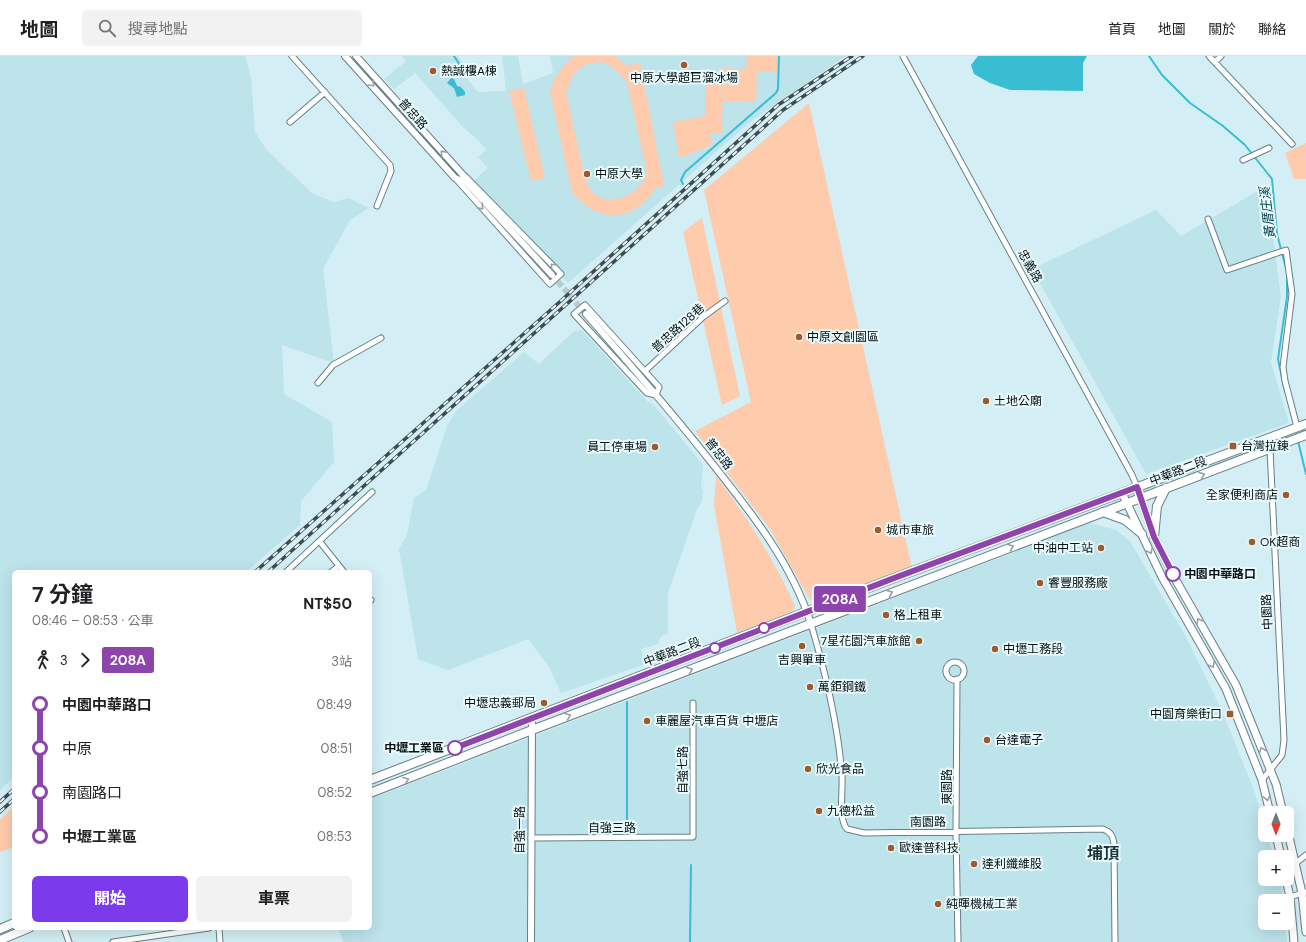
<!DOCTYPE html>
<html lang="zh-TW">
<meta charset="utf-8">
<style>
body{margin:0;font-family:"DM Sans","Noto Sans TC",sans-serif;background:#f2f2f2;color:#202124;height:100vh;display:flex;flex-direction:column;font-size:15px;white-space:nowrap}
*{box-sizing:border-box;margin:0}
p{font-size:13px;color:#757577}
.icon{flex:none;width:22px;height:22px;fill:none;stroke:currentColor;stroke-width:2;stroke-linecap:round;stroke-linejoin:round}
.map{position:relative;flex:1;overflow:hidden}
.panel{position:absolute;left:12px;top:514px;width:360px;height:360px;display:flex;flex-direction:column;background:#fff;border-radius:6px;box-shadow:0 4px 16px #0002}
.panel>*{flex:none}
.badge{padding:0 8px;border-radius:3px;font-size:14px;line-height:26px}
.needle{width:26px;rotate:180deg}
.tools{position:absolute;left:1258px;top:750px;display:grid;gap:8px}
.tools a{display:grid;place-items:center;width:36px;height:36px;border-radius:6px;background:#fff;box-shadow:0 4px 16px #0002;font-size:20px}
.map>.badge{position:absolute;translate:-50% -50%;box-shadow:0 0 0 2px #fff}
.legs{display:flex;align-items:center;gap:6px;height:44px;padding:0 20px;font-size:13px}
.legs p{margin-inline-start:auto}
.head{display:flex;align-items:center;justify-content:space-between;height:68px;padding:0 20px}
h1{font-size:22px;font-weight:700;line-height:30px}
.action{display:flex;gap:8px;margin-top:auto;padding:8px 20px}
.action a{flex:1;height:46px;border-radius:6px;background:#7c3aed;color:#fff;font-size:16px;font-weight:700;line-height:46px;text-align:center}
.action a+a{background:#f2f2f2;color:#202124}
ul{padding:0 20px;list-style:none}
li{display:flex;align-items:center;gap:14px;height:44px;font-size:15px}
li i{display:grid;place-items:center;width:6px;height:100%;margin:0 5px;background:currentColor}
li i::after{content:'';width:10px;height:10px;margin:-5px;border:3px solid;border-radius:50%;background:#fff}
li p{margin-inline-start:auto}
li:first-child i{background:linear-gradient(#0000 50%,currentColor 0)}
li:last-child i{background:linear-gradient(currentColor 50%,#0000 0)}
header{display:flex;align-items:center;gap:24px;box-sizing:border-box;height:56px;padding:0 20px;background:#fff;border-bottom:1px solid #e0e0e0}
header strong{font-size:19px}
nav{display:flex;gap:22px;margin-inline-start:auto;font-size:14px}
.search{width:280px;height:36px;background:#f2f2f2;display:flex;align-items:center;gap:10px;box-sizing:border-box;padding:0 14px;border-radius:6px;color:#757577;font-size:15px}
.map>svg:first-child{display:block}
.built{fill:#bde3eb}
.green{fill:#fecbac;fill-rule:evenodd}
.water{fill:#39bdd3}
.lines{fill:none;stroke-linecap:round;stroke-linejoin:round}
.stream{stroke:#39bdd3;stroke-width:2}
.tertiary-tunnel{stroke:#b4cdd3;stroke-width:6;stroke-dasharray:6 3;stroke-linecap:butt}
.minor-casing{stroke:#668085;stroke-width:7}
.tertiary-casing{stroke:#668085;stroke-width:8}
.secondary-casing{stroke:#668085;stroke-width:9}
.primary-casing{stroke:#668085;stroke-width:10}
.minor{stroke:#fff;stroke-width:5}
.tertiary{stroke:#fff;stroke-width:6}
.secondary{stroke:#fff;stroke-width:7}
.primary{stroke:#fff;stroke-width:8}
.rail-casing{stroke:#3e4c4f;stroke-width:3.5}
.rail{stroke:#e9fafd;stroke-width:2;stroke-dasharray:6;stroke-linecap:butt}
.oneway{stroke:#9b9fa0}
.line-1-casing{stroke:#fff;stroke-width:9}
.line-1{stroke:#8e44ad;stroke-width:6}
.poi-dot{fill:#9e5a2b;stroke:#e9fafd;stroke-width:1.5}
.stop-1-dot{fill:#fff;stroke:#8e44ad;stroke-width:2}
.labels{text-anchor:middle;stroke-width:4;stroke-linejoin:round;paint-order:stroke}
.poi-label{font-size:12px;fill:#060f11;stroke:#e9fafd;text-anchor:start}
.street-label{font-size:12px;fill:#060f11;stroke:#e9fafd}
.stop-label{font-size:12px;font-weight:bold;fill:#060f11;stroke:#e9fafd;text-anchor:start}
.water-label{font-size:13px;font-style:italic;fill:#023f48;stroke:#e9fafd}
.district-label{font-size:16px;font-weight:bold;fill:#1e363a;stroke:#e9fafd}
</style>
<header>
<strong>地圖</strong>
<div class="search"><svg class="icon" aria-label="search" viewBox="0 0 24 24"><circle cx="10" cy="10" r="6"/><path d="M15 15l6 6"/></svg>搜尋地點</div>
<nav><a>首頁</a><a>地圖</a><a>關於</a><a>聯絡</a></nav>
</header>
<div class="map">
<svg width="1306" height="886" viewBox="0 0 1306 886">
<rect width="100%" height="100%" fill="#d3eff5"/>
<path class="built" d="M0 0H245L251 21 255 76 266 93 313 138 334 146 348 142 369 152 350 164 323 213 334 307 282 289 284 338 332 366 334 406 301 445 300 469 246 516H14V721L0 734Z
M402 0H458L467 14 469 25 478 36 506 35 502 0H518L523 28 553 17 550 0H846L750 66 568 227 474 124 488 112 478 101 486 94 479 85 463 71 415 17 394 33 384 23 406 5Z
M1266 130 1281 240 1271 306 1289 367 1146 418 1032 213 1156 154 1181 180Z
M582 274 648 346 654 349 703 409 701 432 703 434 702 445 697 453 668 537V578L661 580 658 588 641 593 646 608 561 637 548 609 528 583 448 614 418 603 399 493 407 479 414 442 426 434 447 370 456 355 524 296 539 308 574 275Z
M1090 467 1116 474 1130 485 1187 583 1222 655 1254 734 1265 771V779H1267L1274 801H1265V823H1280L1282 831 1284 845H1265V867H1285L1287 886H343L338 872H370V743Z"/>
<path class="green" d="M574 0H615L627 10 640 7 664 130 655 132C645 153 619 165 597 156 587 152 580 144 572 137L550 35C555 20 562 10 574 0ZM601 6C613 10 619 16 627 27L646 112C646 116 646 121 644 124 636 139 611 150 596 139 590 135 588 129 585 123L566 36 574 17 583 10 591 7Z
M747 0H778V15H757L756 46 724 45V12L746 13Z
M705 17H723L722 77 710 78 712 89 679 102 673 66 705 60Z
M524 32 545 122 531 125 509 35Z
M809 47 912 512 816 547 810 544 770 473 695 375 751 346 704 134Z
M1306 87V123H1294L1285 97Z
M702 162 740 340 722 349 683 176Z
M716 420C748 463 773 501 795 550L793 555 737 577 714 449Z
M14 751V791L0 796V763Z"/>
<path class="water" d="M978 0H1087L1083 7V35L1010 34 990 27 974 18 971 9Z
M451 22 454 23 457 30 461 31 465 36V39L457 41 454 32 447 27Z"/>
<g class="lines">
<path class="stream" d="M454 0 460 9
M1149 0 1162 19 1190 47 1223 70 1245 89 1272 123 1277 178 1287 216V241L1278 303 1285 336
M683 128 681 124 685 116 776 37 778 33 779 0
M1298 385 1306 418
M627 646V773
M690 886 691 809"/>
<path class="tertiary-tunnel" d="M552 219 586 258"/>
<defs>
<path id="minor" d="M292 0 390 109 391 115 377 150
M903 0 1132 419 1137 431
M1209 0 1292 88
M1215 6 1221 0
M290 66 325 36
M1243 104 1269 92
M456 123 550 228 561 218 465 120
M1208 163 1227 214 1286 194 1292 238 1283 311 1285 325 1297 371
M585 249 659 331 656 339 647 337 574 258Z
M645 315 703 261 725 245
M318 327 333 309 381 282
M320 486 344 516
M286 516 372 436
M331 516 339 510
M370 544H371
M811 568C826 618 838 667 842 720 843 734 838 763 847 773L864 777 1103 773C1111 776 1113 780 1114 788L1115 886
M946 615a9 9 0 1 1 18 0a9 9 0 1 1-18 0Z
M957 623 956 776 958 886
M1262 724 1282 699 1284 684 1270 393
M531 782 693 781V647
M1287 809 1296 807 1306 799
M1290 841 1306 836
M64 872 69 886
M219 872 220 886
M113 886 209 872"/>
<path id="tertiary" d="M345 0 455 122 467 127
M356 0 463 119 467 127 552 219
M586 258C628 306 671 355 711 406 750 455 792 507 811 568
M531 886 532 662"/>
<path id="secondary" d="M1137 431 1154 481 1174 521 1236 629 1276 728 1283 757
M1122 437 1162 521 1226 633 1262 724 1270 757
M1287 772 1302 837 1306 876
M1276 779 1281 801
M1286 823 1290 841 1294 886"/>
<path id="primary" d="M1103 456 1125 464 1142 478
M1154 481 1157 450 1166 432
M370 724 889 524 1306 368
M370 737 532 674 1306 379
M0 873 14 867
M0 884 29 872"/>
</defs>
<use href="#minor" class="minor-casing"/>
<use href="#tertiary" class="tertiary-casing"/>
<use href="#secondary" class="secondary-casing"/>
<use href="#primary" class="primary-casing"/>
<use href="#minor" class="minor"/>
<use href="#tertiary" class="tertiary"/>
<use href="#secondary" class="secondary"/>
<use href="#primary" class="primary"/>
<defs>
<path id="rail" d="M255 516 554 251 778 49 852 0
M268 516 783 54 863 0
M0 746 14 733
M0 756 14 743"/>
</defs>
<use href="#rail" class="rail-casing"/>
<use href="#rail" class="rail"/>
</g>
<defs><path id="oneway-chevron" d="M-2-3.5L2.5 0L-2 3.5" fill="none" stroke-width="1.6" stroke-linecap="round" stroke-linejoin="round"/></defs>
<g class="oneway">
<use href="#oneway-chevron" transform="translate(372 28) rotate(47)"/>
<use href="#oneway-chevron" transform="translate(443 97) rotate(-132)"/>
<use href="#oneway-chevron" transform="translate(481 151) rotate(48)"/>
<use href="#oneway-chevron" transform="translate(553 210) rotate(-134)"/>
<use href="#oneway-chevron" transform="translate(1202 419) rotate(-21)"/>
<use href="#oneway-chevron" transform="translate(1011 491) rotate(-21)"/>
<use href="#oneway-chevron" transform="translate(1150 495) rotate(64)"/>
<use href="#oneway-chevron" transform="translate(890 537) rotate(-21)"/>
<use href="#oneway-chevron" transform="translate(1199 565) rotate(-120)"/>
<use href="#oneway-chevron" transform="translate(1212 609) rotate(61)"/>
<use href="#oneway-chevron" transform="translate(690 614) rotate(-21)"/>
<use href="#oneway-chevron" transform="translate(568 660) rotate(-21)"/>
<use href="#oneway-chevron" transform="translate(1262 694) rotate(-112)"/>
<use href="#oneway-chevron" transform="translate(406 724) rotate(-21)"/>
<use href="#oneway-chevron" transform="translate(1267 742) rotate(76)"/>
</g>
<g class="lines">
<defs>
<path id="line-1" d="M455 692 889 524 1137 431 1154 481 1173 518"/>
</defs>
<use href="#line-1" class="line-1-casing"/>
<use href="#line-1" class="line-1"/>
</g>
<g class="poi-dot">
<circle cx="684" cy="9" r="4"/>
<circle cx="433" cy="15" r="4"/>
<circle cx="587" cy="118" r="4"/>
<circle cx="799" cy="281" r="4"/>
<circle cx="986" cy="345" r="4"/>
<rect x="1229" y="386" width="8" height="8" rx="2"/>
<circle cx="655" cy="391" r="4"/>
<circle cx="1286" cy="439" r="4"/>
<circle cx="878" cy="474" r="4"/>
<circle cx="1252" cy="486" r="4"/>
<circle cx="1101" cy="492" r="4"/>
<circle cx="1040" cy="527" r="4"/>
<circle cx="886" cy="559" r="4"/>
<circle cx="919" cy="585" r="4"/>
<circle cx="802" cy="590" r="4"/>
<circle cx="995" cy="593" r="4"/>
<circle cx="810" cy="631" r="4"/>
<circle cx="544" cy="647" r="4"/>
<rect x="1226" y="654" width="8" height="8" rx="2"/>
<circle cx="647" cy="665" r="4"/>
<circle cx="987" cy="684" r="4"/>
<circle cx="808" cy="713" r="4"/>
<circle cx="819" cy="755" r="4"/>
<circle cx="891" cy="792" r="4"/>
<circle cx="974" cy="808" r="4"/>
<circle cx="938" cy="848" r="4"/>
</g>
<g class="stop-1-dot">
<circle cx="1173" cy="518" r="7"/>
<circle cx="764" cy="572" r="5"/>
<circle cx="715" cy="592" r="5"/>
<circle cx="455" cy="692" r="7"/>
</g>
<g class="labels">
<g class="poi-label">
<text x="441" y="19">熱誠樓A棟</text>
<text x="684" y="26" text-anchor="middle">中原大學超巨溜冰場</text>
<text x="595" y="122">中原大學</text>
<text x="807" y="285">中原文創園區</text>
<text x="994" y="349">土地公廟</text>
<text x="1241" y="394">台灣拉鍊</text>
<text x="647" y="395" text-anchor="end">員工停車場</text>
<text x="1278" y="443" text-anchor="end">全家便利商店</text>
<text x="886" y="478">城市車旅</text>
<text x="1260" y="490">OK超商</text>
<text x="1093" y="496" text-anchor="end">中油中工站</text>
<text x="1048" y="531">睿豐服務廠</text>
<text x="894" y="563">格上租車</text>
<text x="911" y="589" text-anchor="end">7星花園汽車旅館</text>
<text x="1003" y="597">中壢工務段</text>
<text x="802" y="608" text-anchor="middle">吉興單車</text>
<text x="818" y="635">萬鉅鋼鐵</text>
<text x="536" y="651" text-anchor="end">中壢忠義郵局</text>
<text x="1222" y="662" text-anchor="end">中園育樂街口</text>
<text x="655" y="669">車麗屋汽車百貨 中壢店</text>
<text x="995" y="688">台達電子</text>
<text x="816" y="717">欣光食品</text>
<text x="827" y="759">九德松益</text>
<text x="899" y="796">歐達普科技</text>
<text x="982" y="812">達利纖維股</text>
<text x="946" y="852">純暉機械工業</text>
</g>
<g class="street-label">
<text transform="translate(413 58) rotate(48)" y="4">普忠路</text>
<text transform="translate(1030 210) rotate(61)" y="4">忠義路</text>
<text transform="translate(678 272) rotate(-42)" y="4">普忠路128巷</text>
<text transform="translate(719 398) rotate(52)" y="4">普忠路</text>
<text transform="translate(1178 415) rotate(-21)" y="4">中華路二段</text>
<text transform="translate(1267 556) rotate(-93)" y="4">中園路</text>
<text transform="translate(672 596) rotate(-21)" y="4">中華路二段</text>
<text transform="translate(683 714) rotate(-90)" y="4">自強七路</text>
<text transform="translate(947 731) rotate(-90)" y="4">東園路</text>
<text transform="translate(928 766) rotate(-1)" y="4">南園路</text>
<text x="612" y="776">自強三路</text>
<text transform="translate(520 774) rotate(-90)" y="4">自強一路</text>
</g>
<g class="stop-label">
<text x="1184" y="522">中園中華路口</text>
<text x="444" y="696" text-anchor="end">中壢工業區</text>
</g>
<g class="water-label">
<text transform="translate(1267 157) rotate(-97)" y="5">黃厝庄溪</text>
</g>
<g class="district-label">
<text x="1103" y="803">埔頂</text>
</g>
</g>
</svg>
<div class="tools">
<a><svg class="needle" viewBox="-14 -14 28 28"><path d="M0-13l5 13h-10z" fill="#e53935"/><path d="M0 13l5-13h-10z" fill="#757577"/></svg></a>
<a>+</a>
<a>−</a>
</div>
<b class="badge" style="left:840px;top:543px;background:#8e44ad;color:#fff">208A</b>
<section class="panel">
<div class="head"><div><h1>7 分鐘</h1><p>08:46 – 08:53 · 公車</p></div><b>NT$50</b></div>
<div class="legs"><svg class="icon" aria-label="walk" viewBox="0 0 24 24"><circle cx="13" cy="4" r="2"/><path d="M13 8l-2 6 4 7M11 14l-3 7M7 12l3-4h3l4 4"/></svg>3<svg class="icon" aria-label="forward" viewBox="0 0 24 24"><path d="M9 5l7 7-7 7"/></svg><b class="badge" style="background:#8e44ad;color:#fff">208A</b><p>3站</p></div>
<ul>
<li><i style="color:#8e44ad"></i><b>中園中華路口</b><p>08:49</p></li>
<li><i style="color:#8e44ad"></i><span>中原</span><p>08:51</p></li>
<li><i style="color:#8e44ad"></i><span>南園路口</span><p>08:52</p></li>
<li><i style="color:#8e44ad"></i><b>中壢工業區</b><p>08:53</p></li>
</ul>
<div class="action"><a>開始</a><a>車票</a></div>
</section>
</div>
